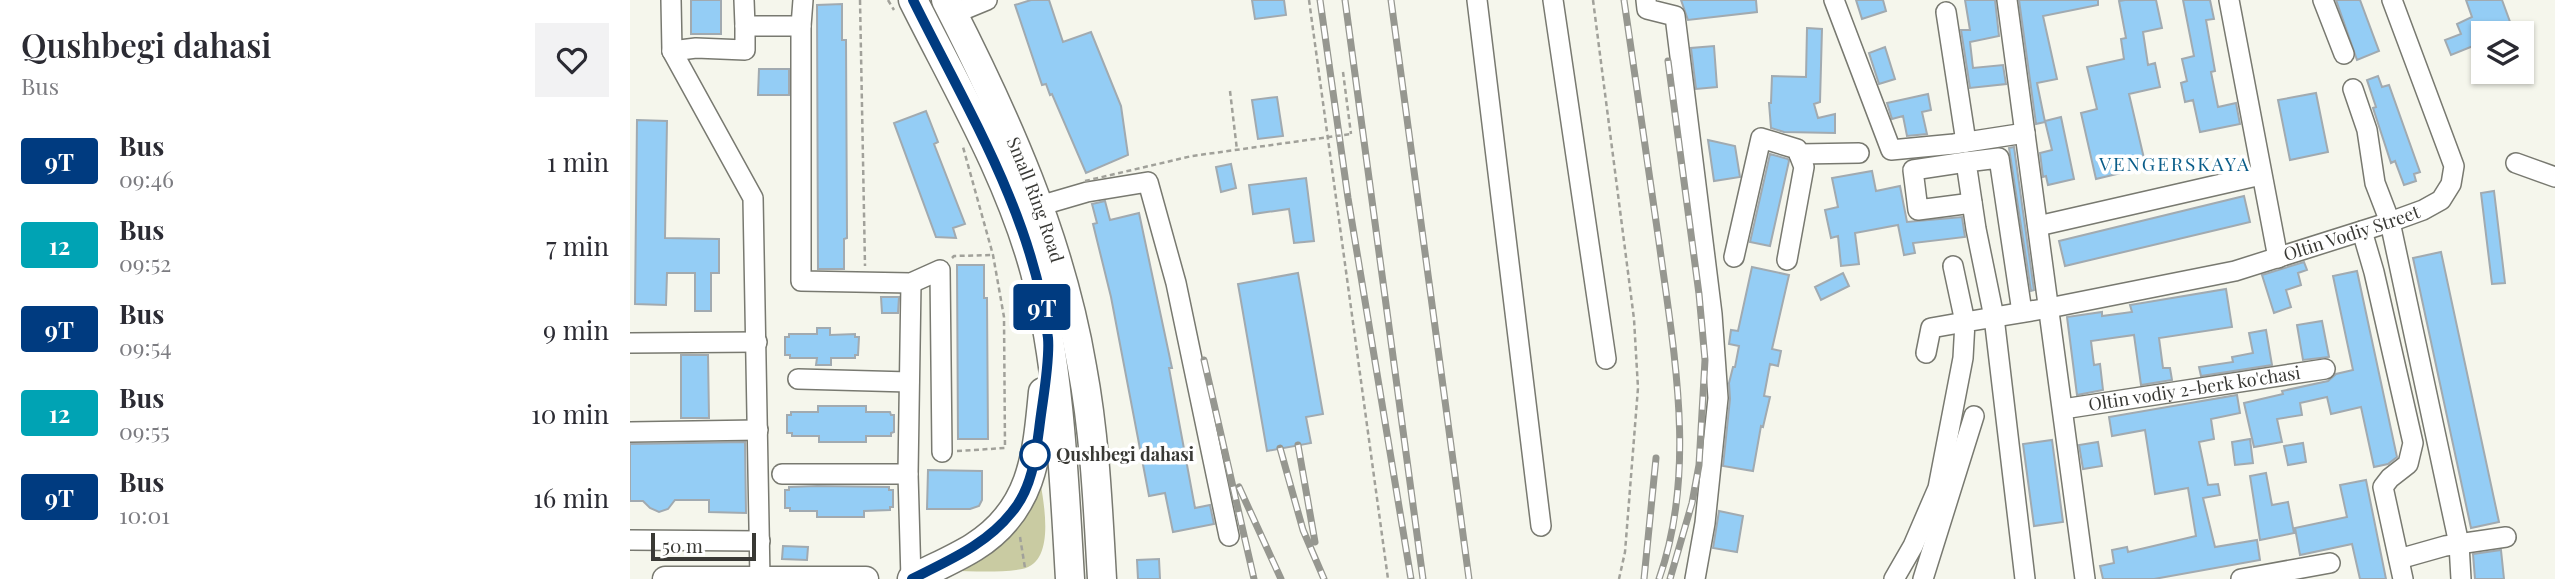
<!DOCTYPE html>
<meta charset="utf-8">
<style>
body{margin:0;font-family:"Playfair Display",serif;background:#f2f2f3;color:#2b2b33;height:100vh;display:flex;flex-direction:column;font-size:26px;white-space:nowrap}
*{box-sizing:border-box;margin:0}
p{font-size:23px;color:#7c7c81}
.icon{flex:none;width:38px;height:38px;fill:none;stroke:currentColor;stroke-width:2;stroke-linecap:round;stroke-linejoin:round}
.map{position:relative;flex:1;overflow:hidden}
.details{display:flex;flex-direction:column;background:#fff;width:630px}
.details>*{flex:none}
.badge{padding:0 14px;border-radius:5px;font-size:24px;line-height:46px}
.fabs{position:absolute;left:1841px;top:21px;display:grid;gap:14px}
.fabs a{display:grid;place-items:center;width:63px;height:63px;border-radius:0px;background:#fff;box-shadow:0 2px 5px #0004;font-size:35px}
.scale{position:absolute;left:21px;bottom:18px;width:105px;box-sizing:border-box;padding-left:7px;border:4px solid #393935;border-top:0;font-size:19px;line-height:24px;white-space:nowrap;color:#393935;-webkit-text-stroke:5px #fff;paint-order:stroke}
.map>.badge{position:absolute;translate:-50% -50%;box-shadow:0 0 0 4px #fff}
.round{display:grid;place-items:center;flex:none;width:74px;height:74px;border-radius:0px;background:#f2f2f3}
.overview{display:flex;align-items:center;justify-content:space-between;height:119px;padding:0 21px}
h1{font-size:33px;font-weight:600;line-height:52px}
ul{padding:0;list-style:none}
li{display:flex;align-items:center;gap:21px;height:84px;padding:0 21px}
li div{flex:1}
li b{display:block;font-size:26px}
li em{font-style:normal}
li .badge{min-width:77px;font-weight:700;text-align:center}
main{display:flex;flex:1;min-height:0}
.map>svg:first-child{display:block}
.green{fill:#c9cba2}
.building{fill:#94cdf5;stroke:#a1aab0;stroke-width:2}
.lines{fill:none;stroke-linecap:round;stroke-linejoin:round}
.minor-casing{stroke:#787970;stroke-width:22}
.major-casing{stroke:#787970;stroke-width:27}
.highway-casing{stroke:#787970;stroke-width:31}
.path{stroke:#a1a19a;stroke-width:2.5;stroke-dasharray:5 3.5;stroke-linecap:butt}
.minor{stroke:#fff;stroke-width:19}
.major{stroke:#fff;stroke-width:24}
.highway{stroke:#fff;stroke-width:28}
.rail-casing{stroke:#969790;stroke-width:7}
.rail{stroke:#fff;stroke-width:4.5;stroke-dasharray:13;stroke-linecap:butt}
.path-bridge{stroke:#a1a19a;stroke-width:2.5;stroke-dasharray:5 3.5;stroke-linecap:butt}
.line-casing{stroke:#fff;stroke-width:16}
.line{stroke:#003b80;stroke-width:10}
.stop-dot{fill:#fff;stroke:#003b80;stroke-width:3.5}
.labels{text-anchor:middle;stroke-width:7;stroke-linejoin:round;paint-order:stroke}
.street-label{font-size:18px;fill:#393935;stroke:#fff}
.stop-label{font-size:18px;font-weight:bold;fill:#393935;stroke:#fff;text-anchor:start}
.neighbourhood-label{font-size:19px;letter-spacing:2px;fill:#0a5d89;stroke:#fff}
</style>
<main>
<section class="details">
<div class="overview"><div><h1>Qushbegi dahasi</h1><p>Bus</p></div><a class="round"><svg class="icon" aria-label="heart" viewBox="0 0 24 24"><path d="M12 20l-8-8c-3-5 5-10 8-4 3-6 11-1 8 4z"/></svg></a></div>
<ul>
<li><span class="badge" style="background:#003b80;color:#fff">9Т</span><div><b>Bus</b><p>09:46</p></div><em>1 min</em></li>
<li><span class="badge" style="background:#00a3b4;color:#fff">12</span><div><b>Bus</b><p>09:52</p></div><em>7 min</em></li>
<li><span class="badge" style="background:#003b80;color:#fff">9Т</span><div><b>Bus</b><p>09:54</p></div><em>9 min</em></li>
<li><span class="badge" style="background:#00a3b4;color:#fff">12</span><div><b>Bus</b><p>09:55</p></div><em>10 min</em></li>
<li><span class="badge" style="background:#003b80;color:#fff">9Т</span><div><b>Bus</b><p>10:01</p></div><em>16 min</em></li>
</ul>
</section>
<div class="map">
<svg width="1925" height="579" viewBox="0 0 1925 579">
<rect width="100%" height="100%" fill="#f5f6ec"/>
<path class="green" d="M407 464C411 489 430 562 392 569 369 573 343 571 320 571Z"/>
<path class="building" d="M61 0H91V34H61Z
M401 0H419L433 42 461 32 491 106 498 155 456 173 422 94 420 95 416 84 412 85 385 5Z
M622 0H654L656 15 625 19Z
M1051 0H1126L1127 12 1058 20Z
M1226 0H1253L1256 11 1232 19Z
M1335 0H1365L1369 36 1340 42 1343 68 1373 65 1376 84 1340 88 1331 30H1340Z
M1389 0H1468V5L1413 16 1427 79 1407 83 1415 122 1406 124Z
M1495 0H1526L1532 28 1513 32 1518 65 1525 63 1530 87 1499 94 1516 167 1466 179 1451 113 1467 109 1457 67 1494 59 1491 39 1496 38 1489 1Z
M1553 0H1580L1584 19 1576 20 1585 71 1581 72 1588 107 1606 103 1610 124 1570 132 1563 100 1555 102 1551 83 1557 81 1552 59 1564 56Z
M1706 0H1730L1749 51 1727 60Z
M1836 0H1872L1883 30 1876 33H1853V42L1821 55 1815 40 1831 34 1827 24 1842 17Z
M212 4V40H216L217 238 214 239V269H188L187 5Z
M1177 28 1192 29 1190 102 1184 104 1188 118 1205 114V133L1154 132 1141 128 1139 103H1141L1142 76 1176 77Z
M1084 46 1087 87 1066 89 1061 48Z
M1255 47 1265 79 1249 84 1239 53Z
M129 69H159V95H128Z
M1748 76 1752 87 1759 85 1790 172 1784 174 1786 181 1774 185 1765 161 1761 163 1743 108 1746 107 1737 80Z
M1686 93 1698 152 1660 160 1648 100Z
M1298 94 1301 110 1292 112 1297 134 1277 136 1273 116 1262 119 1257 103Z
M647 97 653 136 628 139 622 100Z
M296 111 308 142 304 144 335 224 323 228 326 238 306 237 264 123Z
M1431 117 1444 179 1418 185 1416 176 1413 177 1410 153 1422 150 1415 121Z
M7 120 37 121 35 238 89 239V273H81V311H65V273H37L36 305 5 304Z
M1078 140 1105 146 1110 177 1084 181Z
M1384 147 1404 290 1401 291 1379 148Z
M1140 154 1158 159 1159 161 1140 246 1120 242Z
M601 164 606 188 591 192 586 167Z
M1242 171 1246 191 1270 186 1277 222 1332 217 1335 237 1283 243 1285 253 1274 255 1268 225 1225 233 1229 264 1211 266 1208 236 1201 238 1195 210 1208 207 1202 178Z
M676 178 684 241 664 243 659 209 623 214 619 185Z
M1864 191 1875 283 1862 284 1851 193Z
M1614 196 1620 222 1435 266 1429 241Z
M475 201 480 220 509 213 542 368H539L565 508 580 505 584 524 543 532 535 493 519 496 481 297 463 224 467 223 462 204Z
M1811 252 1869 522 1841 528 1783 258Z
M1674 262 1677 270 1668 273 1671 285 1656 290 1661 307 1644 313 1632 275Z
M327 265H354V298H357L358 439H328Z
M1122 267 1159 275 1142 349 1151 351 1148 366 1140 364 1134 396 1140 397 1133 427 1131 426 1123 471 1093 466 1100 399 1099 383 1103 367H1105L1109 346 1099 344 1101 330 1108 331Z
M1727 271 1767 457 1758 464 1744 467 1731 407 1701 414 1697 397 1670 403 1672 415 1647 419 1652 442 1624 447 1614 403 1653 394 1652 391 1698 381 1706 374 1723 370 1703 276Z
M668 273 693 414 676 417 681 443 637 451 608 284Z
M1213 273 1219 286 1191 300 1185 287Z
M1596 289 1602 327 1529 338 1533 368H1540L1542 380 1511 385 1504 335 1461 341 1464 365 1470 364 1473 390 1447 395 1437 317 1472 312V316L1502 312 1500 305Z
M251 297H269L268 313H252Z
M1692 321 1699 357 1673 360 1667 325Z
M187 328H200V335L225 334V337H229L228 355H225V358H201V365H186L187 358H160V355H155V337H159V334H187Z
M1636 330 1642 365 1571 376 1569 367 1603 362 1602 357 1623 353 1619 333Z
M51 355H78L79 418H51Z
M1607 395 1610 413 1581 419 1584 439 1569 442 1578 485 1588 484 1590 495 1573 498 1585 547 1627 540 1630 560 1524 579H1473L1470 566 1484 563 1482 550 1497 547 1498 552 1566 536 1558 488 1525 494 1515 430 1482 436 1479 417Z
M188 406H236V412H260L261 415H264V432L261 433V436H236V442H189V436H162V433H157V415H161V412H188Z
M1620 439 1623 463 1605 465 1602 442Z
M1422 440 1433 522 1404 526 1393 444Z
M115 442 116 513 79 512V500H45L38 509 29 512 20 508 13 501H0V444Z
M1468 442 1472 466 1453 469 1449 445Z
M1673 443 1676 462 1658 465 1654 446Z
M298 470 352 471V500L349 506 340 509H297Z
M1636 473 1642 505 1658 502 1664 533 1630 540 1620 476Z
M1736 480 1756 579H1730L1722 544 1670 555 1665 528 1717 517 1710 485Z
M187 486 259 487V490H263V507H260V510L234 511V517H187V511H160V508H155V490H159V487Z
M1089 511 1113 516 1107 552 1083 548Z
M153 546 178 547 177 560 152 559Z
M1871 550 1874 579H1845L1843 554Z
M529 559 530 579H508L507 560Z"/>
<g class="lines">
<defs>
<g id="minor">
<path d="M41 0 42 51 123 198 130 579"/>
<path d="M114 0 115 26"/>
<path d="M847 0 911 526"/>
<path d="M923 0 976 359"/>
<path d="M1016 0 1017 9 1045 16 1082 314 1088 398 1075 523 1065 579"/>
<path d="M1204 0 1261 150 1324 144 1395 133"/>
<path d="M1377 0 1455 579"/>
<path d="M1599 0 1648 258"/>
<path d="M1693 0 1714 54"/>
<path d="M1316 12 1336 142"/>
<path d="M323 14 357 0"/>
<path d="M171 26V281L281 283 310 270 312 452"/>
<path d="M42 51 66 48 115 50V26H171L173 0"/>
<path d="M1723 89 1737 130 1745 183 1760 222 1829 544 1831 579"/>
<path d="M1169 154 1229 153"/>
<path d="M1336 162 1283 170 1288 210 1342 203"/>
<path d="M1886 163 1925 177"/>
<path d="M409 206 457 192 518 182 546 283 599 536"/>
<path d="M1408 226 1631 175"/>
<path d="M1732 231 1744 272 1783 443 1778 464 1760 478 1753 487 1773 579"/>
<path d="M1104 257 1131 138 1167 149 1174 167 1157 260"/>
<path d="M281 283 278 474 281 579"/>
<path d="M1392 312 1369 158 1336 162 1346 229 1364 317 1395 579"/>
<path d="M0 343 127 342"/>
<path d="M1296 353 1301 328 1335 322 1323 266"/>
<path d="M168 379 279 382"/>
<path id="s1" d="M1433 409 1695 369"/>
<path d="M0 432 128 430"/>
<path d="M152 474H278"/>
<path d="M0 540 130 541"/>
<path d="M1769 559 1815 546 1876 537"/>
<path id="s2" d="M1264 579 1283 546 1308 488 1333 358 1335 322 1419 308 1605 271 1760 222 1793 210 1811 200 1821 184 1824 166 1762 0"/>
<path d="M1293 579 1344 416"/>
<path d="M1611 579 1700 563"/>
</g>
<path id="major" d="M35 579H236"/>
<g id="highway">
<path d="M283 0C327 88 379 176 405 272 430 370 434 478 440 579"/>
<path id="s3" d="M316 0C376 117 430 237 452 367 465 436 468 509 472 579"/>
<path d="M282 579C303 568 325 559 344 547 403 510 407 455 413 392"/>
</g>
</defs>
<use href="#minor" class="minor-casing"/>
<use href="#major" class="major-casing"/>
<use href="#highway" class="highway-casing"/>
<path class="path" d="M230 0 235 266
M258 0 264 10
M679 0 758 579
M963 0 1004 319 1008 388 995 552 989 579
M713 72 721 134
M600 91 607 150
M322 258 324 256 363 255
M327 451 375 448 374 317 363 255 333 147
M390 537 395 568"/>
<use href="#minor" class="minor"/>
<use href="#major" class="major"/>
<use href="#highway" class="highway"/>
<defs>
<path id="rail" d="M690 0 718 198 781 579
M715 0 793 579
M761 0 839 579
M994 0C1006 81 1017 161 1029 242 1044 353 1067 471 1029 579
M1038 61 1069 294 1075 360 1069 465 1062 503 1040 579
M574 360 624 579
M668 445 685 542
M650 448 673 530 694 579
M609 487 651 579
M1014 579 1026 458"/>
</defs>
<use href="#rail" class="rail-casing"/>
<use href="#rail" class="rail"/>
<path class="path-bridge" d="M455 181 562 156 721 134"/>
</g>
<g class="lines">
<defs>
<path id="line" d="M282 579C319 560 356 545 382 512 403 487 406 453 410 422 413 398 420 361 418 338 404 217 336 107 283 0"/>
</defs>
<use href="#line" class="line-casing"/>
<use href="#line" class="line"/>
</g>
<circle class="stop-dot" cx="405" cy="455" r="14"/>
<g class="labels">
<g class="street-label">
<text dy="6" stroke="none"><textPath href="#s3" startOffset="219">Small Ring Road</textPath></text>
<text dy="6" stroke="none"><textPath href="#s2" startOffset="667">Oltin Vodiy Street</textPath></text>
<text dy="6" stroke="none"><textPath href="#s1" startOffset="133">Oltin vodiy 2-berk ko'chasi</textPath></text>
</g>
<g class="stop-label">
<text x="426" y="461">Qushbegi dahasi</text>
</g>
<g class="neighbourhood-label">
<text x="1545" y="171">VENGERSKAYA</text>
</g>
</g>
</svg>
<div class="fabs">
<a><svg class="icon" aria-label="layers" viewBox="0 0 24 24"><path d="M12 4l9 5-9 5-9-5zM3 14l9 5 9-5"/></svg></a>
</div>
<div class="scale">50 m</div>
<b class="badge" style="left:412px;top:307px;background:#003b80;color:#fff">9Т</b>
</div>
</main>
